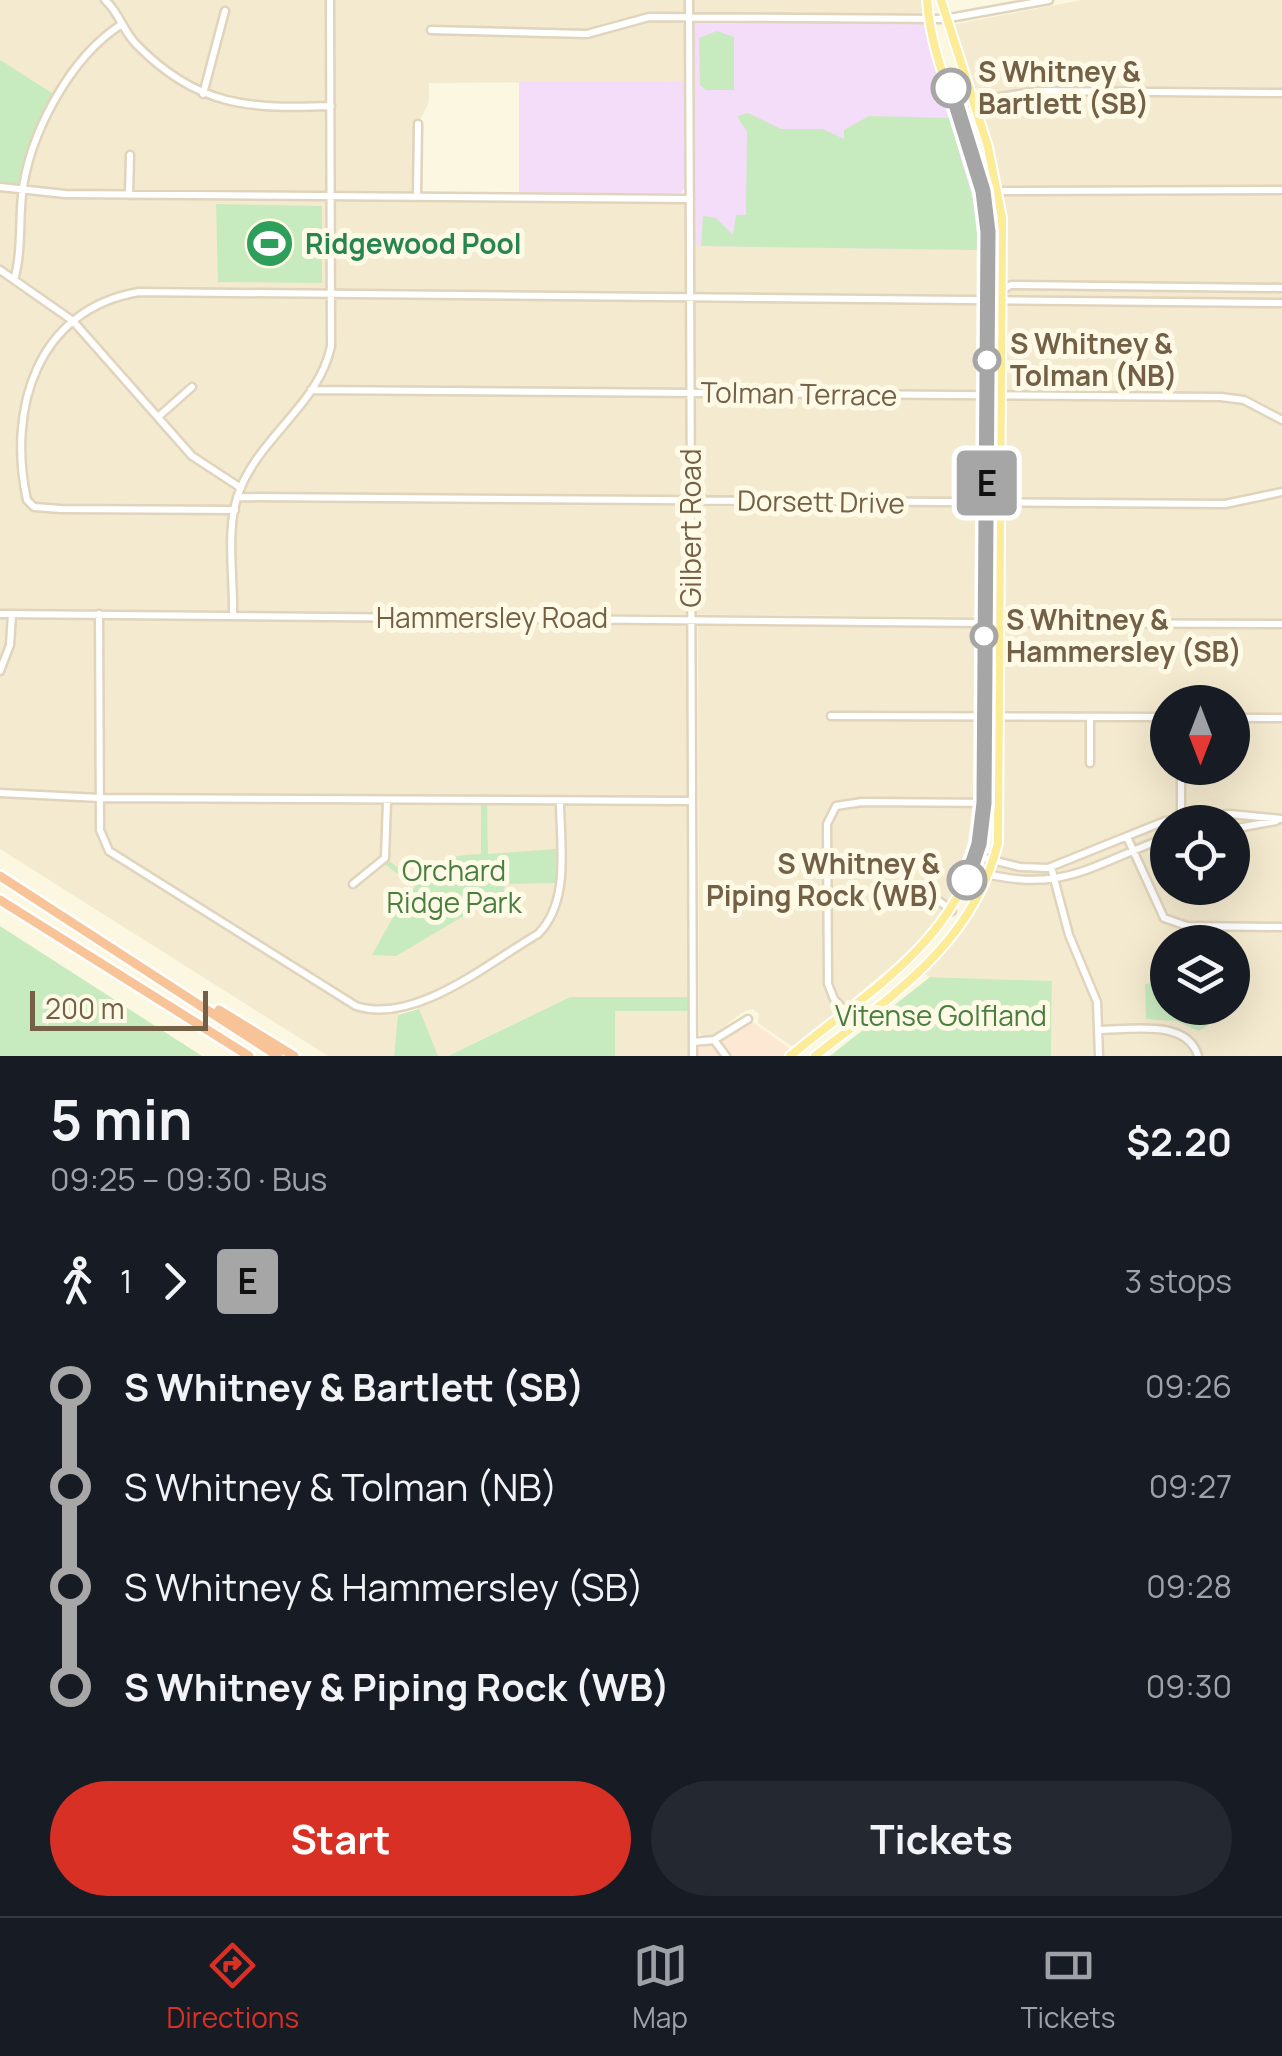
<!DOCTYPE html>
<meta charset="utf-8">
<style>
body{margin:0;font-family:Manrope,sans-serif;background:#242831;color:#f1f3f6;height:100vh;display:flex;flex-direction:column;font-size:38px;white-space:nowrap}
*{box-sizing:border-box;margin:0}
p{font-size:32px;color:#9ea1a6}
.icon{flex:none;width:55px;height:55px;fill:none;stroke:currentColor;stroke-width:2;stroke-linecap:round;stroke-linejoin:round}
.map{position:relative;height:1056px;overflow:hidden}
.details{display:flex;flex-direction:column;background:#171b24;flex:1}
.details>*{flex:none}
.badge{padding:0 20px;border-radius:8px;font-size:35px;line-height:65px}
.needle{width:65px;rotate:180deg}
.controls{position:absolute;left:1150px;top:685px;display:grid;gap:20px}
.controls a{display:grid;place-items:center;width:100px;height:100px;border-radius:50%;background:#171b24;box-shadow:0 10px 40px #0002;font-size:50px}
.scale{position:absolute;left:30px;bottom:25px;width:178px;box-sizing:border-box;padding-left:10px;border:5px solid #736047;border-top:0;font-size:28px;line-height:35px;white-space:nowrap;color:#736047;-webkit-text-stroke:8px #fffae6;paint-order:stroke}
.map>.badge{position:absolute;translate:-50% -50%;box-shadow:0 0 0 5px #fff}
.legs{display:flex;align-items:center;gap:15px;height:110px;padding:0 50px;font-size:32px}
.legs p{margin-inline-start:auto}
.overview{display:flex;align-items:center;justify-content:space-between;height:170px;padding:0 50px}
h1{font-size:55px;font-weight:700;line-height:75px}
.primary-button{display:flex;gap:20px;margin-top:auto;padding:20px 50px}
.primary-button a{flex:1;height:115px;border-radius:60px;background:#d93025;color:#fff;font-size:40px;font-weight:700;line-height:115px;text-align:center}
.primary-button a+a{background:#242831;color:#f1f3f6}
ul{padding:0 50px;list-style:none}
li{display:flex;align-items:center;gap:35px;height:100px;font-size:38px}
li i{display:grid;place-items:center;width:15px;height:100%;margin:0 12px;background:currentColor}
li i::after{content:'';width:25px;height:25px;margin:-12px;border:8px solid;border-radius:50%;background:#171b24}
li p{margin-inline-start:auto}
li:first-child i{background:linear-gradient(#0000 50%,currentColor 0)}
li:last-child i{background:linear-gradient(currentColor 50%,#0000 0)}
.dock{display:flex;justify-content:space-around;align-items:center;height:140px;border-top:2px solid #363941;background:#171b24;font-size:28px;color:#9ea1a6}
.dock a{display:grid;justify-items:center;gap:5px}
.dock .selected{color:#d93025}
.map>svg:first-child{display:block}
.residential{fill:#f4eacf;fill-rule:evenodd}
.commercial{fill:#fde8d3}
.education{fill:#f4ddf8}
.green{fill:#c8eabf}
.lines{fill:none;stroke-linecap:round;stroke-linejoin:round}
.minor-casing{stroke:#e0d4bc;stroke-width:11}
.major-casing{stroke:#fff;stroke-width:12}
.highway-casing{stroke:#fff;stroke-width:14}
.minor{stroke:#fff;stroke-width:6}
.major{stroke:#fceb97;stroke-width:8}
.highway{stroke:#f8c396;stroke-width:9}
.line-1-casing{stroke:#fff;stroke-width:22}
.line-1{stroke:#a6a6a6;stroke-width:15}
.stop-1-dot{fill:#fff;stroke:#a6a6a6;stroke-width:5}
.labels{text-anchor:middle;stroke-width:10;stroke-linejoin:round;paint-order:stroke}
.stop-label{font-size:28px;font-weight:bold;fill:#736047;stroke:#fffae6;text-anchor:start}
.leisure-label{font-size:28px;font-weight:bold;fill:#27864d;stroke:#fffae6;text-anchor:start}
.street-label{font-size:28px;fill:#736047;stroke:#fffae6}
.park-label{font-size:28px;fill:#477f41;stroke:#fffae6}
</style>
<div class="map">
<svg width="1282" height="1056" viewBox="0 0 1282 1056">
<rect width="100%" height="100%" fill="#fcf7e0"/>
<path class="residential" d="M0 0H927L928 18 689 81 429 83V102L418 124 417 196 690 199 985 250 982 612 971 617 0 609Z
M1082 0H1282V1056H1051L1052 981 930 977 924 973 958 937 980 904 997 855 1003 816 1004 220 995 162 951 25ZM1168 702H1232V768H1168ZM1168 822H1232V888H1168ZM1168 942H1232V1008H1168Z
M0 616 684 622 688 631V997H570L448 1056H438L415 1002 399 1007 394 1056H328L0 849Z
M698 622 981 628 979 822 961 888 933 931 794 1048 758 1023 759 1014 753 1009 743 1012 712 1036 704 1037 699 1032Z
M615 1011H689V1056H615Z"/>
<path class="commercial" d="M748 1019 795 1052 790 1056H693V1042H706Z"/>
<path class="education" d="M689 16 928 18 983 191 988 250 690 246Z
M684 81 685 188 681 193H519V82Z"/>
<path class="green" d="M717 31 734 37V90H706L700 85 699 38Z
M0 60 55 95 40 119 20 185 0 182Z
M748 113 781 129H823L844 139V130L869 116 949 118 973 199 979 250 701 246 703 216 716 218 733 235 736 215H746L747 132 737 116Z
M216 204 322 206V283L218 282Z
M481 804H487L488 854 556 849V883L505 884 504 892 396 956 372 955 403 899 415 887 382 862 385 858 418 882C437 860 451 855 481 854Z
M0 926 202 1056H0Z
M930 977 1052 981 1051 1056H830Z
M1167 982 1168 1008H1232L1233 988 1243 1002 1199 1031 1176 1021 1146 1019 1145 984Z
M570 997H688V1011H615V1056H448Z
M419 1009 438 1056H394L398 1015Z"/>
<g class="lines">
<defs>
<path id="minor" d="M105 0C119 12 123 31 136 44 197 107 249 109 331 106
M689 0 693 1056
M431 30 587 34 649 17 944 19 1049 0
M203 94 225 11
M956 104 1038 91 1282 93
M0 187 65 194 690 199
M983 191 1282 190
M129 195 130 155
M417 197 418 124
M0 270 73 321 192 456 241 488
M14 280C22 253 19 223 22 195 29 134 70 57 122 24
M988 298 1011 285 1282 288
M311 390 1221 397 1244 400 1282 420
M158 417 192 387
M237 497 1225 504 1282 492
M235 510 61 509 34 507 27 500C7 409 37 309 139 292L1282 303
M0 614 985 623
M99 614 100 830 109 851 356 1006C415 1025 488 963 538 934 571 901 560 844 560 801
M233 615C234 579 226 533 237 498 255 439 319 406 331 346L330 0
M1000 623 1282 624
M0 671 10 645 12 614
M831 716 1168 717
M1090 717V763
M1232 718H1282
M1181 768V821
M0 793 100 798 692 801
M1232 829 1276 821
M1127 837 1164 918 1187 926 1282 927
M976 856 1020 867 1048 868 1165 821 1230 814 1282 819
M1051 867 1069 935 1097 1002 1099 1056
M972 870C1060 896 1088 866 1168 837
M353 884 385 858 387 801
M925 890 952 911
M856 1024 834 999 828 984 827 824 836 806 862 802 999 803
M1098 1030C1129 1030 1187 1018 1198 1056
M714 1040 726 1056
M693 1042 714 1040 748 1019"/>
<path id="major" d="M991 565 993 611 1000 623
M790 1056C873 987 966 937 983 821L988 232C981 151 932 77 927 0
M815 1056C893 995 973 944 998 843L1002 218 988 147 941 0"/>
<path id="highway" d="M0 876 278 1056
M0 900 249 1056
M219 1010 294 1056"/>
</defs>
<use href="#minor" class="minor-casing"/>
<use href="#major" class="major-casing"/>
<use href="#highway" class="highway-casing"/>
<use href="#minor" class="minor"/>
<use href="#major" class="major"/>
<use href="#highway" class="highway"/>
</g>
<g class="lines">
<defs>
<path id="line-1" d="M951 88 983 191 988 232 984 803 979 844 967 880"/>
</defs>
<use href="#line-1" class="line-1-casing"/>
<use href="#line-1" class="line-1"/>
</g>
<defs>
<symbol id="stadium-disc" viewBox="-11 -11 22 22"><circle r="9.5" fill="#2e9e5b" stroke="#fffae6"/><path d="M0-5a6.5 5 0 1 0 0 10a6.5 5 0 1 0 0-10ZM-3.5-1.8h7v3.6h-7Z" fill="#fff"/></symbol>
</defs>
<g fill-rule="evenodd">
<use href="#stadium-disc" x="242" y="216" width="55" height="55"/>
</g>
<g class="stop-1-dot">
<circle cx="951" cy="88" r="18"/>
<circle cx="987" cy="360" r="12"/>
<circle cx="984" cy="636" r="12"/>
<circle cx="967" cy="880" r="18"/>
</g>
<g class="labels">
<g class="stop-label">
<text x="978" y="82">S Whitney &amp;<tspan x="978" dy="32">Bartlett (SB)</tspan></text>
<text x="1010" y="354">S Whitney &amp;<tspan x="1010" dy="32">Tolman (NB)</tspan></text>
<text x="1006" y="630">S Whitney &amp;<tspan x="1006" dy="32">Hammersley (SB)</tspan></text>
<text x="940" y="874" text-anchor="end">S Whitney &amp;<tspan x="940" dy="32">Piping Rock (WB)</tspan></text>
</g>
<g class="leisure-label">
<text x="305" y="254">Ridgewood Pool</text>
</g>
<g class="street-label">
<text transform="translate(799 394) rotate(1)" y="10">Tolman Terrace</text>
<text transform="translate(821 502) rotate(1)" y="10">Dorsett Drive</text>
<text transform="translate(691 528) rotate(-90)" y="10">Gilbert Road</text>
<text x="492" y="628">Hammersley Road</text>
</g>
<g class="park-label">
<text x="454" y="881">Orchard<tspan x="454" dy="32">Ridge Park</tspan></text>
<text x="941" y="1026">Vitense Golfland</text>
</g>
</g>
</svg>
<div class="controls">
<a><svg class="needle" viewBox="-14 -14 28 28"><path d="M0-13l5 13h-10z" fill="#e53935"/><path d="M0 13l5-13h-10z" fill="#9ea1a6"/></svg></a>
<a><svg class="icon" aria-label="locate" viewBox="0 0 24 24"><circle cx="12" cy="12" r="6"/><path d="M12 2v4M12 18v4M2 12h4M18 12h4"/></svg></a>
<a><svg class="icon" aria-label="layers" viewBox="0 0 24 24"><path d="M12 4l9 5-9 5-9-5zM3 14l9 5 9-5"/></svg></a>
</div>
<div class="scale">200 m</div>
<b class="badge" style="left:987px;top:483px;background:#a6a6a6;color:#111">E</b>
</div>
<section class="details">
<div class="overview"><div><h1>5 min</h1><p>09:25 – 09:30 · Bus</p></div><b>$2.20</b></div>
<div class="legs"><svg class="icon" aria-label="walk" viewBox="0 0 24 24"><circle cx="13" cy="4" r="2"/><path d="M13 8l-2 6 4 7M11 14l-3 7M7 12l3-4h3l4 4"/></svg>1<svg class="icon" aria-label="forward" viewBox="0 0 24 24"><path d="M9 5l7 7-7 7"/></svg><b class="badge" style="background:#a6a6a6;color:#111">E</b><p>3 stops</p></div>
<ul>
<li><i style="color:#a6a6a6"></i><b>S Whitney &amp; Bartlett (SB)</b><p>09:26</p></li>
<li><i style="color:#a6a6a6"></i><span>S Whitney &amp; Tolman (NB)</span><p>09:27</p></li>
<li><i style="color:#a6a6a6"></i><span>S Whitney &amp; Hammersley (SB)</span><p>09:28</p></li>
<li><i style="color:#a6a6a6"></i><b>S Whitney &amp; Piping Rock (WB)</b><p>09:30</p></li>
</ul>
<div class="primary-button"><a>Start</a><a>Tickets</a></div>
</section>
<nav class="dock">
<a class="selected"><svg class="icon" aria-label="directions" viewBox="0 0 24 24"><path d="M12 3l9 9-9 9-9-9zM9 14v-3h6M13 9l2 2-2 2"/></svg>Directions</a>
<a><svg class="icon" aria-label="map" viewBox="0 0 24 24"><path d="M3 6l6-2 6 2 6-2v14l-6 2-6-2-6 2zM9 4v14M15 6v14"/></svg>Map</a>
<a><svg class="icon" aria-label="tickets" viewBox="0 0 24 24"><path d="M3 7h18v10H3zM15 7v10"/></svg>Tickets</a>
</nav>
